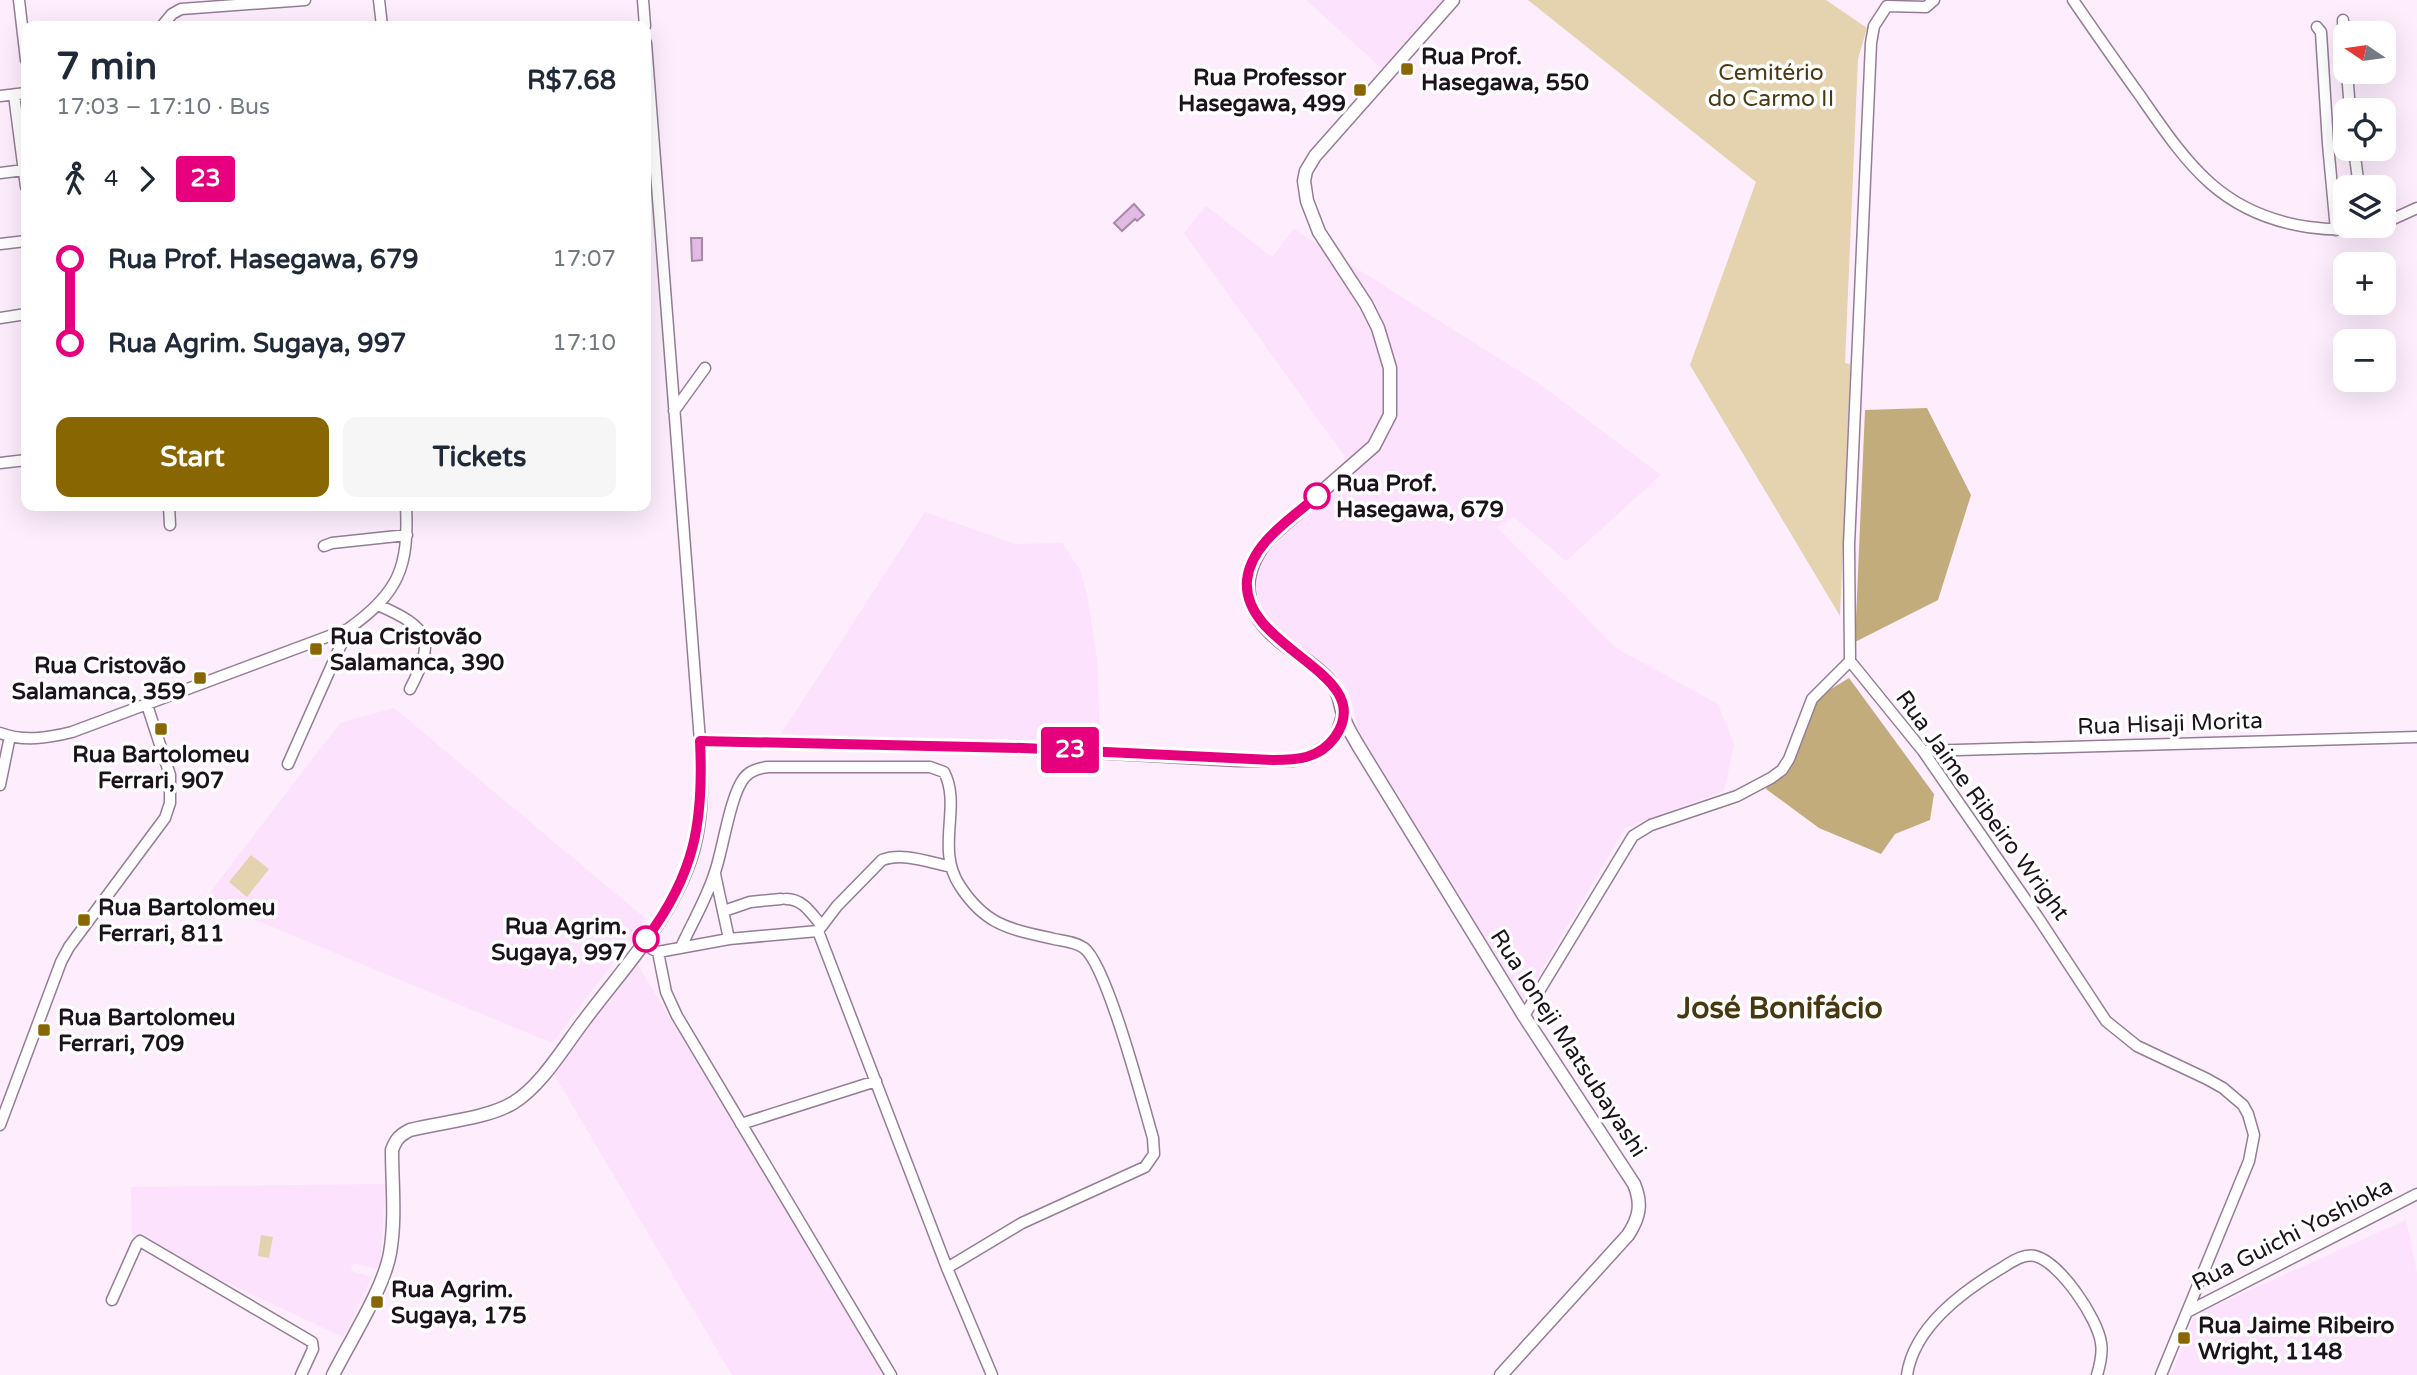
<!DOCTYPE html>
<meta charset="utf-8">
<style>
body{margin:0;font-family:"Varela Round",sans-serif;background:#f6f6f7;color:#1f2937;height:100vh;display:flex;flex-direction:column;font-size:26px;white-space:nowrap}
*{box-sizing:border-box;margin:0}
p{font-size:23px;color:#747a83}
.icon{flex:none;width:38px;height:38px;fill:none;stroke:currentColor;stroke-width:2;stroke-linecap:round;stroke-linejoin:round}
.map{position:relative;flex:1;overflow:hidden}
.drawer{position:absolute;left:21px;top:21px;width:630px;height:490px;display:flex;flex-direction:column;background:#fff;border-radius:14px;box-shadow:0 7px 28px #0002}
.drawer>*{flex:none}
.badge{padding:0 14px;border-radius:5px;font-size:24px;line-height:46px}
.needle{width:46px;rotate:283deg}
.tools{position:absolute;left:2333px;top:21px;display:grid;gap:14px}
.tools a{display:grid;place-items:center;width:63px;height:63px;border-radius:14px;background:#fff;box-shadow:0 7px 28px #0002;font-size:35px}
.map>.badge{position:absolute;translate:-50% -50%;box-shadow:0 0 0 4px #fff}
.legs{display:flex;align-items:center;gap:10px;height:77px;padding:0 35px;font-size:23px}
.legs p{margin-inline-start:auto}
.overview{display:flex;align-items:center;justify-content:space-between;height:119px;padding:0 35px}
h1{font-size:38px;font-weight:700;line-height:52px}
.action{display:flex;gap:14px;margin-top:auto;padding:14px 35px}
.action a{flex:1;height:80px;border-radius:14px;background:#886602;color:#fff;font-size:28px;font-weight:700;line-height:80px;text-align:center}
.action a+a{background:#f6f6f7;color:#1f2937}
ul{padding:0 35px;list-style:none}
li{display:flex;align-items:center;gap:24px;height:84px;font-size:26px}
li i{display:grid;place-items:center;width:10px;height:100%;margin:0 9px;background:currentColor}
li i::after{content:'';width:18px;height:18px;margin:-9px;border:5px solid;border-radius:50%;background:#fff}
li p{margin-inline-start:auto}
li:first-child i{background:linear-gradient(#0000 50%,currentColor 0)}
li:last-child i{background:linear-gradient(currentColor 50%,#0000 0)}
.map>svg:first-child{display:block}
.built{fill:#fce2fd}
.green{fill:#e4d3ae}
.forest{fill:#c3ac7c}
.water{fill:#e2bbe3;stroke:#a688a7;stroke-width:2}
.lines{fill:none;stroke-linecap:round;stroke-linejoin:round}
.minor-casing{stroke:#957d96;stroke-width:13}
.major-casing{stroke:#957d96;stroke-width:15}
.minor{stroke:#fff;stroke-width:10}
.major{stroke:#fff;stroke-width:12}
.line-1-casing{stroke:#fff;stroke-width:16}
.line-1{stroke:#e6007e;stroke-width:10}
.poi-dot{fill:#886602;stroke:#fff;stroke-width:2.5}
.stop-1-dot{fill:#fff;stroke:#e6007e;stroke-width:3.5}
.labels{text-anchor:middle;stroke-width:7;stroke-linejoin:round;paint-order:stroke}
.poi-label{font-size:23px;font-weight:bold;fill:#1b121b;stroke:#fff;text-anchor:start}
.park-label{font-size:23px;fill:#4a3912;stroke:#fff}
.stop-label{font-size:23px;font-weight:bold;fill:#1b121b;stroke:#fff;text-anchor:start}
.street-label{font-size:23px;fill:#1b121b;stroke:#fff}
.district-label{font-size:30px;font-weight:bold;fill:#48370f;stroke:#fff}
</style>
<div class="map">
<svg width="2417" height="1375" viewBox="0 0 2417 1375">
<rect width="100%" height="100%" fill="#fdedfd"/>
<path class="built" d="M1306 0H1448L1388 74Z
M1206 206 1272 257 1294 229 1538 383 1661 475 1566 561 1514 517 1497 527 1616 648 1718 704 1734 744 1724 791 1625 828 1522 1003 1425 841 1360 738 1350 695 1335 671 1283 636 1269 622 1262 608 1256 589 1257 570 1268 549 1356 472 1184 233Z
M925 512 1015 544 1062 543 1080 570 1088 600 1097 660 1100 742 781 734Z
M394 708 646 919 552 1043 205 899 340 723Z
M638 965 885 1375H732L552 1071Z
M385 1184 381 1260 376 1269 353 1263 351 1271 372 1277 343 1337 206 1273 132 1235 131 1187Z
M2406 1220 2417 1273V1375H2171L2195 1315Z"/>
<path class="green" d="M1528 0H1826L1867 28 1858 59 1845 363 1850 364V371L1840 616 1690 365 1756 182Z
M251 855 269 869 247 897 229 882Z
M261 1235 273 1237 269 1258 258 1256Z"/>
<path class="forest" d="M1927 408 1971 495 1938 600 1855 642 1865 410Z
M1849 678 1934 794 1930 820 1895 834 1881 854 1819 828 1766 789 1818 697Z"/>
<path class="water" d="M1134 204 1144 215 1137 221 1135 219 1122 231 1114 223Z
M691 238H702V260L692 261Z"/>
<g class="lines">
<defs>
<path id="minor" d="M19 0 26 60
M379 0 382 26
M643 0 645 26
M2073 0C2095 32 2118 65 2141 97 2188 165 2221 214 2308 227 2329 230 2351 231 2372 226
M2343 20 2345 55
M162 26 172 14 181 9 305 0
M2317 27 2321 32 2328 144 2336 230
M646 43 700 741
M2347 72 2350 110
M14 95 26 187
M0 96 26 93
M2354 149 2359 187
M0 173 24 170
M2384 223 2417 208
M0 244 26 241
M0 318 26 314
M674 411 705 368
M0 463 26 460
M169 506 170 525
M324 546 332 543 407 535
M378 605C430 628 436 639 410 689
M1850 661 1923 751 2039 919 2106 1021 2137 1046 2207 1079 2223 1088 2243 1105 2248 1114 2254 1135 2249 1161 2161 1375
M1850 661 1849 545 1871 43 1874 26 1887 6 1926 7 1934 0
M0 733C24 742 48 738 72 732L348 629C399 593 409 567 406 506
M1923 751 2417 737
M288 764 348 629
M0 785 10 736
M715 874 729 939
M786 899C803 899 811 913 821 925
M724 911 750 902 781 899
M818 931 837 906 882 860C902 852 928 862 948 866
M681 947C692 923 707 898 715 872 723 849 730 796 744 778 750 770 759 768 768 767H930L944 772C962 806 935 849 960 886 986 926 1010 929 1054 939 1064 941 1076 942 1084 948 1107 965 1143 1104 1153 1138L1154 1154 1145 1167 1022 1223 947 1268
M652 949 658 952 729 939 818 931 947 1268 992 1375
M658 952 666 992 677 1016 891 1375
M1524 1016 1633 836 1651 825 1737 796 1771 778 1782 770 1789 759 1812 699 1850 661
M741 1124 876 1081
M0 1125 61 962 69 947 165 818 170 803V775L147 705
M112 1300 137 1244 140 1241 312 1342 313 1349 301 1375
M2187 1312 2417 1194
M1907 1375C1914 1327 1962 1292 2000 1269 2010 1263 2023 1253 2035 1256 2060 1262 2098 1319 2101 1343 2103 1354 2100 1365 2097 1375"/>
<path id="major" d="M1453 0 1315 156 1306 171 1304 181 1307 201 1319 232 1366 304 1378 328 1390 368V415L1374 446 1270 537C1240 573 1240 607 1277 639 1293 653 1314 663 1328 679 1340 693 1339 702 1344 718 1347 728 1354 738 1359 747L1524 1016 1634 1184C1642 1203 1640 1217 1628 1235L1501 1375
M333 1375C350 1341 384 1288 390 1253 396 1219 392 1184 392 1150 396 1139 400 1135 410 1130 441 1122 486 1119 513 1103 541 1086 564 1047 583 1022 624 967 676 914 694 847 703 812 701 776 700 741L1023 748 1238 760H1293L1311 756 1328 745 1337 735 1343 716"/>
</defs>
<use href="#minor" class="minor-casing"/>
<use href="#major" class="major-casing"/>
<use href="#minor" class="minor"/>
<use href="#major" class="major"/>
</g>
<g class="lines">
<defs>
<path id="line-1" d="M646 939C695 874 704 821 700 741L1023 748 1273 760C1297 760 1319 759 1335 737 1380 673 1241 650 1247 580 1251 543 1291 519 1317 496"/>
</defs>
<use href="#line-1" class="line-1-casing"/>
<use href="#line-1" class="line-1"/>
</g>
<g class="poi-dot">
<rect x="1400" y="62" width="14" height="14" rx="3.5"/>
<rect x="1353" y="83" width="14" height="14" rx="3.5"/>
<rect x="309" y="642" width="14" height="14" rx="3.5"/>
<rect x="193" y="671" width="14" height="14" rx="3.5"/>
<rect x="154" y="722" width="14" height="14" rx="3.5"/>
<rect x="77" y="913" width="14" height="14" rx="3.5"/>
<rect x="37" y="1023" width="14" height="14" rx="3.5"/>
<rect x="370" y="1295" width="14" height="14" rx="3.5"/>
<rect x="2177" y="1331" width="14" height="14" rx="3.5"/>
</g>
<g class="stop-1-dot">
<circle cx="1317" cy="496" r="12"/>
<circle cx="646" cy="939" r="12"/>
</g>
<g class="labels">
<g class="poi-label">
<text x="1421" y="64">Rua Prof.<tspan x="1421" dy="26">Hasegawa, 550</tspan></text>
<text x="1346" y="85" text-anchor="end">Rua Professor<tspan x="1346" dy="26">Hasegawa, 499</tspan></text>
<text x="330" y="644">Rua Cristovão<tspan x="330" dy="26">Salamanca, 390</tspan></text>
<text x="186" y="673" text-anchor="end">Rua Cristovão<tspan x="186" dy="26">Salamanca, 359</tspan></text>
<text x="161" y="762" text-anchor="middle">Rua Bartolomeu<tspan x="161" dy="26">Ferrari, 907</tspan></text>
<text x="98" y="915">Rua Bartolomeu<tspan x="98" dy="26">Ferrari, 811</tspan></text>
<text x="58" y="1025">Rua Bartolomeu<tspan x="58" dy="26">Ferrari, 709</tspan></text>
<text x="391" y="1297">Rua Agrim.<tspan x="391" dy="26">Sugaya, 175</tspan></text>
<text x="2198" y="1333">Rua Jaime Ribeiro<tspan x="2198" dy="26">Wright, 1148</tspan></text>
</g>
<g class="park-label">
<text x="1771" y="80">Cemitério<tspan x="1771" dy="26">do Carmo II</tspan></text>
</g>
<g class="stop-label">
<text x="1336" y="491">Rua Prof.<tspan x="1336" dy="26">Hasegawa, 679</tspan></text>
<text x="627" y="934" text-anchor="end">Rua Agrim.<tspan x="627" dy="26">Sugaya, 997</tspan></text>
</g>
<g class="street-label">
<text transform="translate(2170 723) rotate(-2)" y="8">Rua Hisaji Morita</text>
<text transform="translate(1983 805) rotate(54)" y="8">Rua Jaime Ribeiro Wright</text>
<text transform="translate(1569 1043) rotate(57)" y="8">Rua Ioneji Matsubayashi</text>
<text transform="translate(2292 1234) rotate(-27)" y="8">Rua Guichi Yoshioka</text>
</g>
<g class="district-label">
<text x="1780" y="1018">José Bonifácio</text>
</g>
</g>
</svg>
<div class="tools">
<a><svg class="needle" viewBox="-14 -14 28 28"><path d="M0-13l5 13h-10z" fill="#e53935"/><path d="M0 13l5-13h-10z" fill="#747a83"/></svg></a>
<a><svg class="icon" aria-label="locate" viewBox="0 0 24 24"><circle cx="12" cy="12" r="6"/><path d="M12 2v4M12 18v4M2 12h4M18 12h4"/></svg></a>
<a><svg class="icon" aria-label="layers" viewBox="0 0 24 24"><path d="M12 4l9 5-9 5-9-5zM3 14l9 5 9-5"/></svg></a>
<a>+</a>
<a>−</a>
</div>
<b class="badge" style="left:1070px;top:750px;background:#e6007e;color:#fff">23</b>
<section class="drawer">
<div class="overview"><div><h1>7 min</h1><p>17:03 – 17:10 · Bus</p></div><b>R$7.68</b></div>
<div class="legs"><svg class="icon" aria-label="walk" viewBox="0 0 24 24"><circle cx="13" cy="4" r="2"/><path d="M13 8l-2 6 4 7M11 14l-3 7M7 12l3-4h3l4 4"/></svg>4<svg class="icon" aria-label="forward" viewBox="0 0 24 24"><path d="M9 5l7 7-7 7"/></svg><b class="badge" style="background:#e6007e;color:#fff">23</b></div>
<ul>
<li><i style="color:#e6007e"></i><b>Rua Prof. Hasegawa, 679</b><p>17:07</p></li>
<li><i style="color:#e6007e"></i><b>Rua Agrim. Sugaya, 997</b><p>17:10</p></li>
</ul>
<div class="action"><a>Start</a><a>Tickets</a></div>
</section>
</div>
